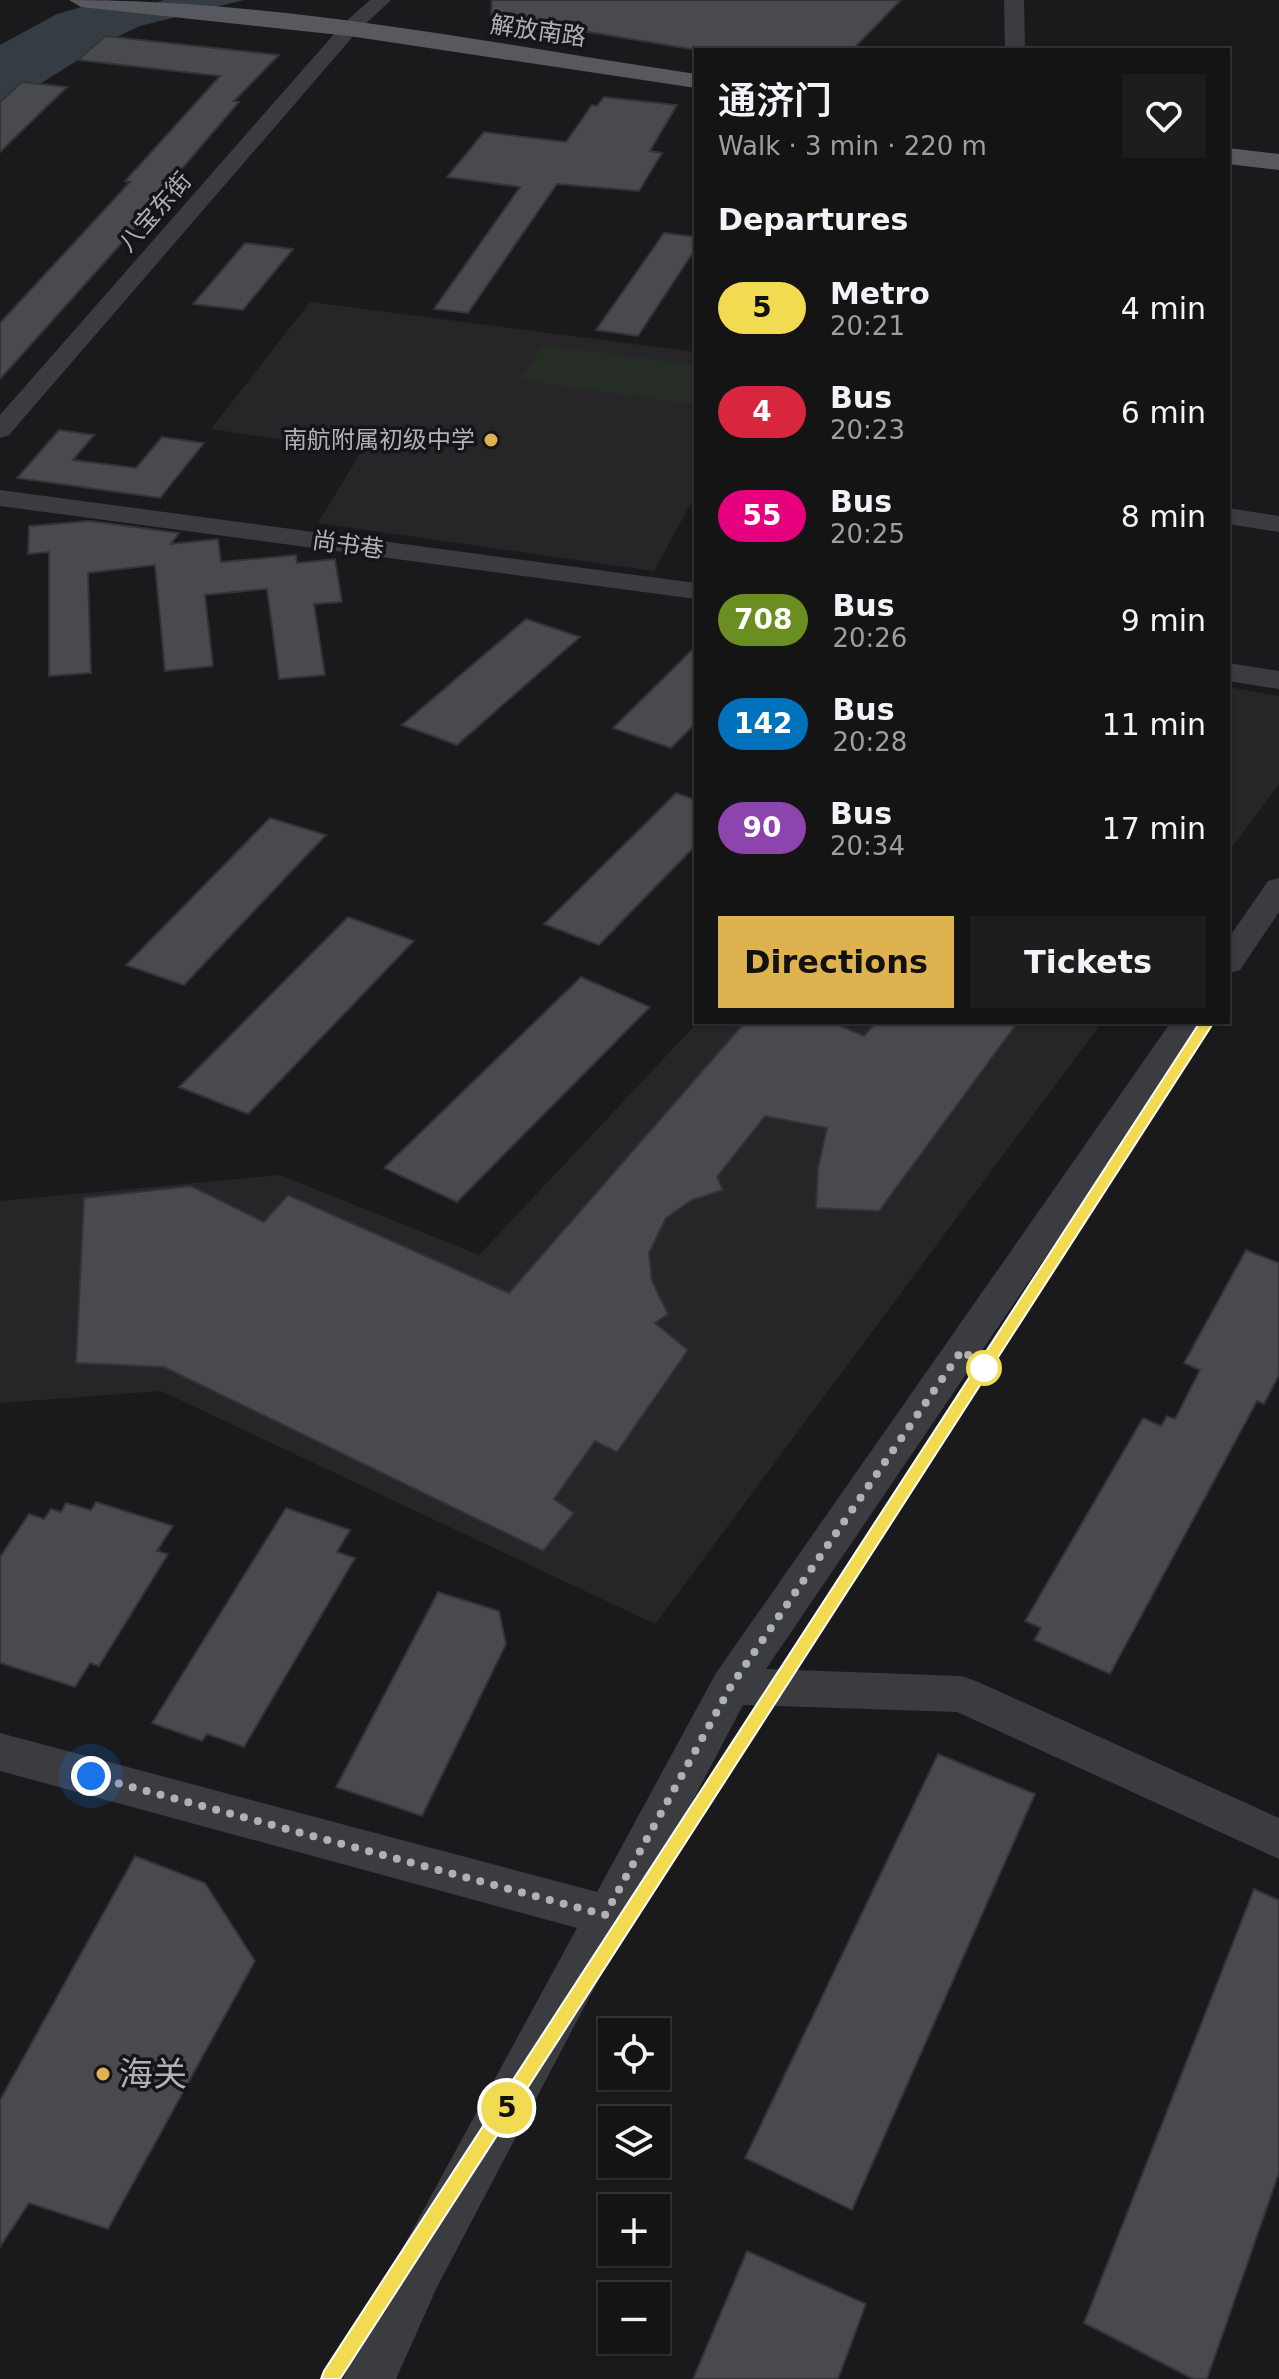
<!DOCTYPE html>
<meta charset="utf-8">
<style>
body{margin:0;font-family:"DejaVu Sans","Noto Sans SC",sans-serif;background:#1d1d1e;color:#f1f3f6;height:100vh;display:flex;flex-direction:column;font-size:30px;white-space:nowrap}
*{box-sizing:border-box;margin:0}
p{font-size:26px;color:#9d9ea0}
.icon{flex:none;width:44px;height:44px;fill:none;stroke:currentColor;stroke-width:2;stroke-linecap:round;stroke-linejoin:round}
.map{position:relative;flex:1;overflow:hidden}
.side{position:absolute;left:694px;top:48px;width:536px;height:976px;display:flex;flex-direction:column;background:#141415;border-radius:0px;box-shadow:0 2px 6px #0004,0 0 0 2px #333334}
.side>*{flex:none}
.badge{padding:0 16px;border-radius:26px;font-size:28px;line-height:52px}
.tools{position:absolute;left:598px;top:2018px;display:grid;gap:16px}
.tools a{display:grid;place-items:center;width:72px;height:72px;border-radius:0px;background:#141415;box-shadow:0 2px 6px #0004,0 0 0 2px #333334;font-size:40px}
.you{position:absolute;width:40px;height:40px;margin:-20px;border:6px solid #fff;border-radius:50%;background:#1a73e8;box-shadow:0 0 0 12px #1a73e833}
.map>.badge{position:absolute;translate:-50% -50%;box-shadow:0 0 0 4px #fff}
h2{padding:0 24px;font-size:30px;line-height:72px}
.round{display:grid;place-items:center;flex:none;width:84px;height:84px;border-radius:0px;background:#1d1d1e}
.head{display:flex;align-items:center;justify-content:space-between;height:136px;padding:0 24px}
h1{font-size:38px;font-weight:600;line-height:60px}
.action{display:flex;gap:16px;margin-top:auto;padding:16px 24px}
.action a{flex:1;height:92px;border-radius:0px;background:#deb24f;color:#111;font-size:32px;font-weight:600;line-height:92px;text-align:center}
.action a+a{background:#1d1d1e;color:#f1f3f6}
ul{padding:0;list-style:none}
li{display:flex;align-items:center;gap:24px;height:104px;padding:0 24px}
li div{flex:1}
li b{display:block;font-size:30px}
li em{font-style:normal}
li .badge{min-width:88px;font-weight:700;text-align:center}
.map>svg:first-child{display:block}
.built{fill:#262628}
.green{fill:#262d27}
.water{fill:#353c43}
.lines{fill:none;stroke-linecap:round;stroke-linejoin:round}
.river{fill:#353c43;fill-rule:evenodd}
.building{fill:#494a4e;stroke:#343437;stroke-width:2}
.minor{fill:#3b3c40;fill-rule:evenodd}
.major{fill:#58595f;fill-rule:evenodd}
.line{fill:#f2da51;stroke:#fff;stroke-width:2}
.walk{stroke:#aeb1ba;stroke-width:8;stroke-dasharray:0 14.4}
.poi-dot{fill:#deb24f;stroke:#151517;stroke-width:3}
.stop-dot{fill:#fff;stroke:#f2da51;stroke-width:4}
.labels{text-anchor:middle;stroke-width:7;stroke-linejoin:round;paint-order:stroke}
.far-street-label{font-size:24px;fill:#aeb1ba;stroke:#151517}
.far-poi-label{font-size:24px;fill:#aeb1ba;stroke:#151517;text-anchor:end}
.near-poi-label{font-size:34px;fill:#aeb1ba;stroke:#151517;text-anchor:start}
</style>
<div class="map">
<svg width="1279" height="2379" viewBox="0 0 1279 2379">
<rect width="100%" height="100%" fill="#1a1a1c"/>
<path class="built" d="M310 302 696 352V494L654 571 318 523 361 452 211 429Z
M1228 687 1279 696V784L1228 853Z
M698 1022H1102L655 1624 161 1391 0 1403V1201L280 1175 479 1255Z"/>
<path class="green" d="M544 345 696 365V405L520 380Z"/>
<path class="water" d="M164 0H244L140 26 108 41 13 101 0 114V64L73 28Z"/>
<g class="lines">
<path class="river" d="M106 0 122 2 127 9 122 16 81 28 12 66 0 69V45L57 14Z"/>
</g>
<path class="building" d="M492 0H901L852 50H697L491 16Z
M105 36 279 55 234 101 239 102 150 206H155L0 379V323L130 182 125 181 220 76 78 60Z
M22 82 67 87 0 152V102Z
M604 97 677 105 650 151 662 153 639 191 557 184 468 313 434 309 520 187 447 177 484 132 566 142 592 105 597 106Z
M664 233 696 237V248L638 336 596 330Z
M245 243 293 249 243 310 193 304Z
M59 430 94 435 73 460 136 468 162 437 204 443 160 498 17 478Z
M90 521 179 533 171 544 218 539 221 562 296 555 297 563 335 559 342 602 314 604 325 675 279 679 267 589 205 595 213 666 165 671 155 565 88 573 91 673 49 676V552L28 554 29 526Z
M526 619 580 637 457 745 402 725Z
M696 646V723L671 748 613 728Z
M676 793 696 800V845L599 945 544 924Z
M270 818 326 835 184 985 126 965Z
M348 917 414 941 248 1114 179 1087Z
M581 977 650 1007 457 1202 384 1168Z
M745 1022H831L864 1036 876 1022H1018L879 1211 816 1208 818 1168 827 1128 765 1116 717 1177 723 1190 692 1200 666 1218 649 1253 652 1281 668 1314 655 1323 688 1350 617 1452 595 1441 554 1499 574 1513 543 1551 164 1367 76 1363 84 1198 191 1186 264 1222 288 1195 509 1293Z
M1246 1250 1279 1263V1375L1264 1404 1257 1401 1110 1674 1034 1640 1041 1628 1025 1621 1143 1418 1161 1426 1167 1416 1175 1419 1200 1370 1184 1363Z
M96 1502 173 1526 157 1551 168 1554 99 1666 90 1663 75 1687 0 1663V1557L29 1514 44 1519 51 1509 61 1512 66 1503 91 1510Z
M286 1508 350 1530 337 1552 355 1558 244 1747 207 1734 202 1741 152 1723Z
M438 1592 499 1611 506 1644 422 1816 336 1787Z
M938 1754 1035 1794 852 2210 745 2158Z
M135 1856 205 1883 255 1961 108 2229 29 2203 0 2247V2100Z
M1254 1889 1279 1900V2173L1207 2379H1193L1084 2323Z
M747 2251 866 2304 838 2379H693Z"/>
<g class="lines">
<path class="minor" d="M370 0H391L356 33 9 435 0 438V415L342 25Z
M1004 0H1024L1025 50H1005Z
M0 490 696 583V599L0 506Z
M1228 508 1279 516V532L1228 524Z
M1228 663 1279 671V689L1228 681Z
M1279 878V912L1240 970 1228 974V939L1268 881Z
M1171 1022H1205L766 1669 961 1676 976 1681 1279 1818V1859L957 1712 743 1705 437 2287 396 2379H343L401 2251 577 1928 0 1771V1733L597 1892 716 1673Z"/>
<path class="major" d="M69 0C279 0 489 43 696 74V88L349 36 81 7Z
M1228 148 1279 154V170L1228 164Z"/>
</g>
<path class="line" d="M1207 1017 1214 1022 1212 1025 340 2379H321L324 2371 1202 1019Z"/>
<g class="lines">
<path class="walk" d="M91 1776 605 1915 731 1686 962 1350 984 1368"/>
</g>
<g class="poi-dot">
<circle cx="491" cy="440" r="8"/>
<circle cx="103" cy="2074" r="8"/>
</g>
<circle class="stop-dot" cx="984" cy="1368" r="16"/>
<g class="labels">
<g class="far-street-label">
<text transform="translate(538 31) rotate(8)" y="8">解放南路</text>
<text transform="translate(155 212) rotate(-49)" y="8">八宝东街</text>
<text transform="translate(348 545) rotate(8)" y="8">尚书巷</text>
</g>
<g class="far-poi-label">
<text x="475" y="448">南航附属初级中学</text>
</g>
<g class="near-poi-label">
<text x="119" y="2086">海关</text>
</g>
</g>
</svg>
<div class="tools">
<a><svg class="icon" aria-label="locate" viewBox="0 0 24 24"><circle cx="12" cy="12" r="6"/><path d="M12 2v4M12 18v4M2 12h4M18 12h4"/></svg></a>
<a><svg class="icon" aria-label="layers" viewBox="0 0 24 24"><path d="M12 4l9 5-9 5-9-5zM3 14l9 5 9-5"/></svg></a>
<a>+</a>
<a>−</a>
</div>
<div class="you" style="left:91px;top:1776px"></div>
<b class="badge" style="left:507px;top:2108px;background:#f2da51;color:#111">5</b>
<section class="side">
<div class="head"><div><h1>通济门</h1><p>Walk · 3 min · 220 m</p></div><a class="round"><svg class="icon" aria-label="heart" viewBox="0 0 24 24"><path d="M12 20l-8-8c-3-5 5-10 8-4 3-6 11-1 8 4z"/></svg></a></div>
<h2>Departures</h2>
<ul>
<li><span class="badge" style="background:#f2da51;color:#111">5</span><div><b>Metro</b><p>20:21</p></div><em>4 min</em></li>
<li><span class="badge" style="background:#d7263d;color:#fff">4</span><div><b>Bus</b><p>20:23</p></div><em>6 min</em></li>
<li><span class="badge" style="background:#e6007e;color:#fff">55</span><div><b>Bus</b><p>20:25</p></div><em>8 min</em></li>
<li><span class="badge" style="background:#6b8e23;color:#fff">708</span><div><b>Bus</b><p>20:26</p></div><em>9 min</em></li>
<li><span class="badge" style="background:#0072bc;color:#fff">142</span><div><b>Bus</b><p>20:28</p></div><em>11 min</em></li>
<li><span class="badge" style="background:#8e44ad;color:#fff">90</span><div><b>Bus</b><p>20:34</p></div><em>17 min</em></li>
</ul>
<div class="action"><a>Directions</a><a>Tickets</a></div>
</section>
</div>
